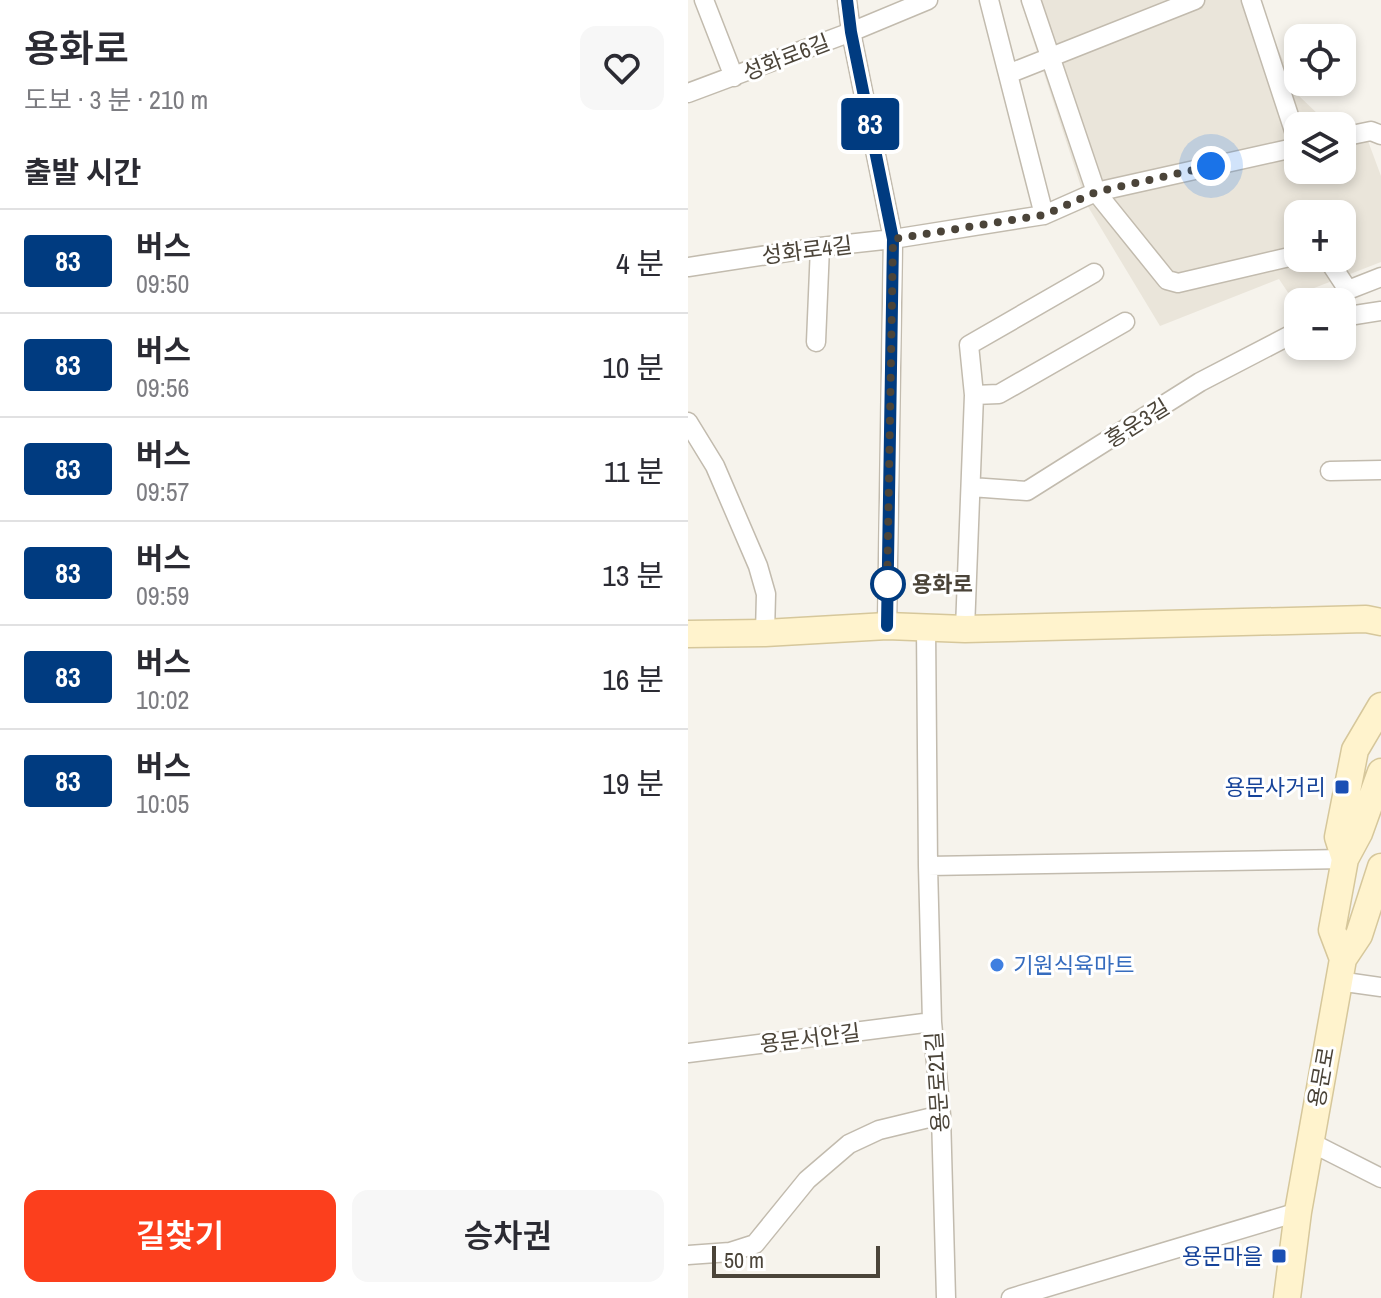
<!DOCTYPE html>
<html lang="ko">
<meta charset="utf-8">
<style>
body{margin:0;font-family:"Archivo Narrow","Noto Sans KR",sans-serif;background:#f7f7f7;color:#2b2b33;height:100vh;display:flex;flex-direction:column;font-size:30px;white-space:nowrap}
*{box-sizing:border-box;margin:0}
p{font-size:26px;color:#7c7c81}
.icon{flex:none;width:44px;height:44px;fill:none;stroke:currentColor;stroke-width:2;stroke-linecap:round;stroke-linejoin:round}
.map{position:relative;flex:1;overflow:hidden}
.side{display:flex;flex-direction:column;background:#fff;width:688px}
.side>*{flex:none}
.badge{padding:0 16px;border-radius:6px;font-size:28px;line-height:52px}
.tools{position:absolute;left:596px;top:24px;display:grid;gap:16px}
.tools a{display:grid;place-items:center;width:72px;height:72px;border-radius:16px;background:#fff;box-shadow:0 4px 12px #0003;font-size:40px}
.scale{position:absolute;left:24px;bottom:20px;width:168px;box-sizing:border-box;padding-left:8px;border:4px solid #4b4439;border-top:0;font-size:22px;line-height:28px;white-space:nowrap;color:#4b4439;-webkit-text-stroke:6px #fff;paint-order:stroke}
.you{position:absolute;width:40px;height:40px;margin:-20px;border:6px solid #fff;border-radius:50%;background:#1a73e8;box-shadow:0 0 0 12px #1a73e833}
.map>.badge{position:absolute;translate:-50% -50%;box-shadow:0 0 0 4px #fff}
h2{padding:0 24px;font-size:30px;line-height:72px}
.round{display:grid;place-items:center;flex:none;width:84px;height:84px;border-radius:16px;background:#f7f7f7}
.overview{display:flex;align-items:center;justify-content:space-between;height:136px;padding:0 24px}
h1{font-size:38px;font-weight:600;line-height:60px}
.action{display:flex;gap:16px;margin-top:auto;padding:16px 24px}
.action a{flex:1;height:92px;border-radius:16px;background:#fc3f1d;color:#fff;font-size:32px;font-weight:600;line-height:92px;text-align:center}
.action a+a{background:#f7f7f7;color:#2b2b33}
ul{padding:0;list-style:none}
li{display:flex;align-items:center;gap:24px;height:104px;padding:0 24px;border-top:2px solid #e1e1e2}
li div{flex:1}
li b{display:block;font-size:30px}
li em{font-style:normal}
li .badge{min-width:88px;font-weight:700;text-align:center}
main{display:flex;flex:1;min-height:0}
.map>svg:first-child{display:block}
.residential{fill:#eae5da;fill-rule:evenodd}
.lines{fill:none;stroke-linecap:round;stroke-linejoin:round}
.street-casing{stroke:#c2bbae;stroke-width:21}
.secondary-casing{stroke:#d6c79b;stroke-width:29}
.street{stroke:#fff;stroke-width:18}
.secondary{stroke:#fff3cd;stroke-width:26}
.line-casing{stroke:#fff;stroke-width:18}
.line{stroke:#003b80;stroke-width:12}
.walk{stroke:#4b4439;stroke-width:8;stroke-dasharray:0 14.4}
.stop-dot{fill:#fff;stroke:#003b80;stroke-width:4}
.transit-dot{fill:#1a4fb4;stroke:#fff;stroke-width:3}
.shop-dot{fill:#3f7fe0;stroke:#fff;stroke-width:3}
.labels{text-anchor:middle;stroke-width:6;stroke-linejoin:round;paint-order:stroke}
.street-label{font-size:22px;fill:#4b4439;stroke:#fff}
.stop-label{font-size:22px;font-weight:bold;fill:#4b4439;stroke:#fff;text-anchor:start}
.transit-label{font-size:22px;fill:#164399;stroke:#fff;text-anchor:end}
.shop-label{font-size:22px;fill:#366cbe;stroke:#fff;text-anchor:start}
</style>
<main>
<section class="side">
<div class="overview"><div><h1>용화로</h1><p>도보 · 3 분 · 210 m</p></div><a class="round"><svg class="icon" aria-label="heart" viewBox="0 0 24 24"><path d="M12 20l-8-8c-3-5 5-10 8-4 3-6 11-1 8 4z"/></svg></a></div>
<h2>출발 시간</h2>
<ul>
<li><span class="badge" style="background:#003b80;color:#fff">83</span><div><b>버스</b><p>09:50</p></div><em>4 분</em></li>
<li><span class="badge" style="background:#003b80;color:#fff">83</span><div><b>버스</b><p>09:56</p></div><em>10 분</em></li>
<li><span class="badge" style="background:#003b80;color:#fff">83</span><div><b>버스</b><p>09:57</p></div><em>11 분</em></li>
<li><span class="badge" style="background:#003b80;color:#fff">83</span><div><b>버스</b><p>09:59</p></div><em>13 분</em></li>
<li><span class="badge" style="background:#003b80;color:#fff">83</span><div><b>버스</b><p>10:02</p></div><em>16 분</em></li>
<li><span class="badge" style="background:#003b80;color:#fff">83</span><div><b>버스</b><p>10:05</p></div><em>19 분</em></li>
</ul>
<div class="action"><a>길찾기</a><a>승차권</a></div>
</section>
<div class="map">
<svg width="693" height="1298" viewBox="0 0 693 1298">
<rect width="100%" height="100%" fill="#f6f3ec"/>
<path class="residential" d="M332 0H568L611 96 632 116 651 126H610V170H654V127L680 141 693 176V262L603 297 591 279 472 326 399 205ZM610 214H654V258H610Z"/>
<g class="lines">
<defs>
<path id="street" d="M16 0 46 77
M159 0 163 32 205 239 199 626
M301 0 356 215
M343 0 408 192 479 280 490 283 610 255
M563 0 610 143
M320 74 507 0
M0 93 163 32 240 0
M654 137 683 131 693 135
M639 258 660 290 693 277
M0 267 132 247 205 239 356 215 408 192 610 147
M654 317 693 311
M128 342 132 247
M286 395 311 394 437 322
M0 422 27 466 70 566 78 594 77 633
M642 471 693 470
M283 487 339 491 512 382 610 331
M238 627 240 866
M277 629 286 395 281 345 406 273
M650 981 693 987
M0 1053 244 1022
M622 1142 693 1178
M0 1255 42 1252 67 1244 119 1180 161 1144 191 1130 253 1115
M258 1298 253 1115 244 1022 240 866 657 859
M323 1298 610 1212"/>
<path id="secondary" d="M0 634 77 633 199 626 277 629 678 619 693 622
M657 859 650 837 667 750 693 706
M655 959 671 935 693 867
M599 1298 610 1212 655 959 644 930 657 859 671 833 693 772"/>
</defs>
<use href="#street" class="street-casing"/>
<use href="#secondary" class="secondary-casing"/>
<use href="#street" class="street"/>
<use href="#secondary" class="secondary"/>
</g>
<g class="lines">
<defs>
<path id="line" d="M159 0 163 32 205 239 199 626"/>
</defs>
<use href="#line" class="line-casing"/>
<use href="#line" class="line"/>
<path class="walk" d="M200 584 199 596 205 239 356 215 408 192 523 166"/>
</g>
<circle class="stop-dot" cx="200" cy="584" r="16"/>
<g class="transit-dot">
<rect x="646" y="779" width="16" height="16" rx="4"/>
<rect x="583" y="1248" width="16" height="16" rx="4"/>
</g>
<circle class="shop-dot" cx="309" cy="965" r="8"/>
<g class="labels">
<g class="street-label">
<text transform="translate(98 57) rotate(-21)" y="8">성화로6길</text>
<text transform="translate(119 250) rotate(-7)" y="8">성화로4길</text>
<text transform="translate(449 423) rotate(-32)" y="8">홍운3길</text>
<text transform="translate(122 1038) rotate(-7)" y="8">용문서안길</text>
<text transform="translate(633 1077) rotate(-80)" y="8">용문로</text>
<text transform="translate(249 1082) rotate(-94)" y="8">용문로21길</text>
</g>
<g class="stop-label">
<text x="224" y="592">용화로</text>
</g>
<g class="transit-label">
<text x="638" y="795">용문사거리</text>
<text x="575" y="1264">용문마을</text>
</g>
<g class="shop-label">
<text x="325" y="973">기원식육마트</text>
</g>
</g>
</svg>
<div class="tools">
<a><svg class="icon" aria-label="locate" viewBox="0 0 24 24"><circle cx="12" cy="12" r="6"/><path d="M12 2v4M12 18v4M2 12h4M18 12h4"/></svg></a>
<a><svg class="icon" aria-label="layers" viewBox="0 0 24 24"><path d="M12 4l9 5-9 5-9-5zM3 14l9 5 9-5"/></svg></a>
<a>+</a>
<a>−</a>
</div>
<div class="scale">50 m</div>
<div class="you" style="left:523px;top:166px"></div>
<b class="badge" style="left:182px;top:124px;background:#003b80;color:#fff">83</b>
</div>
</main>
